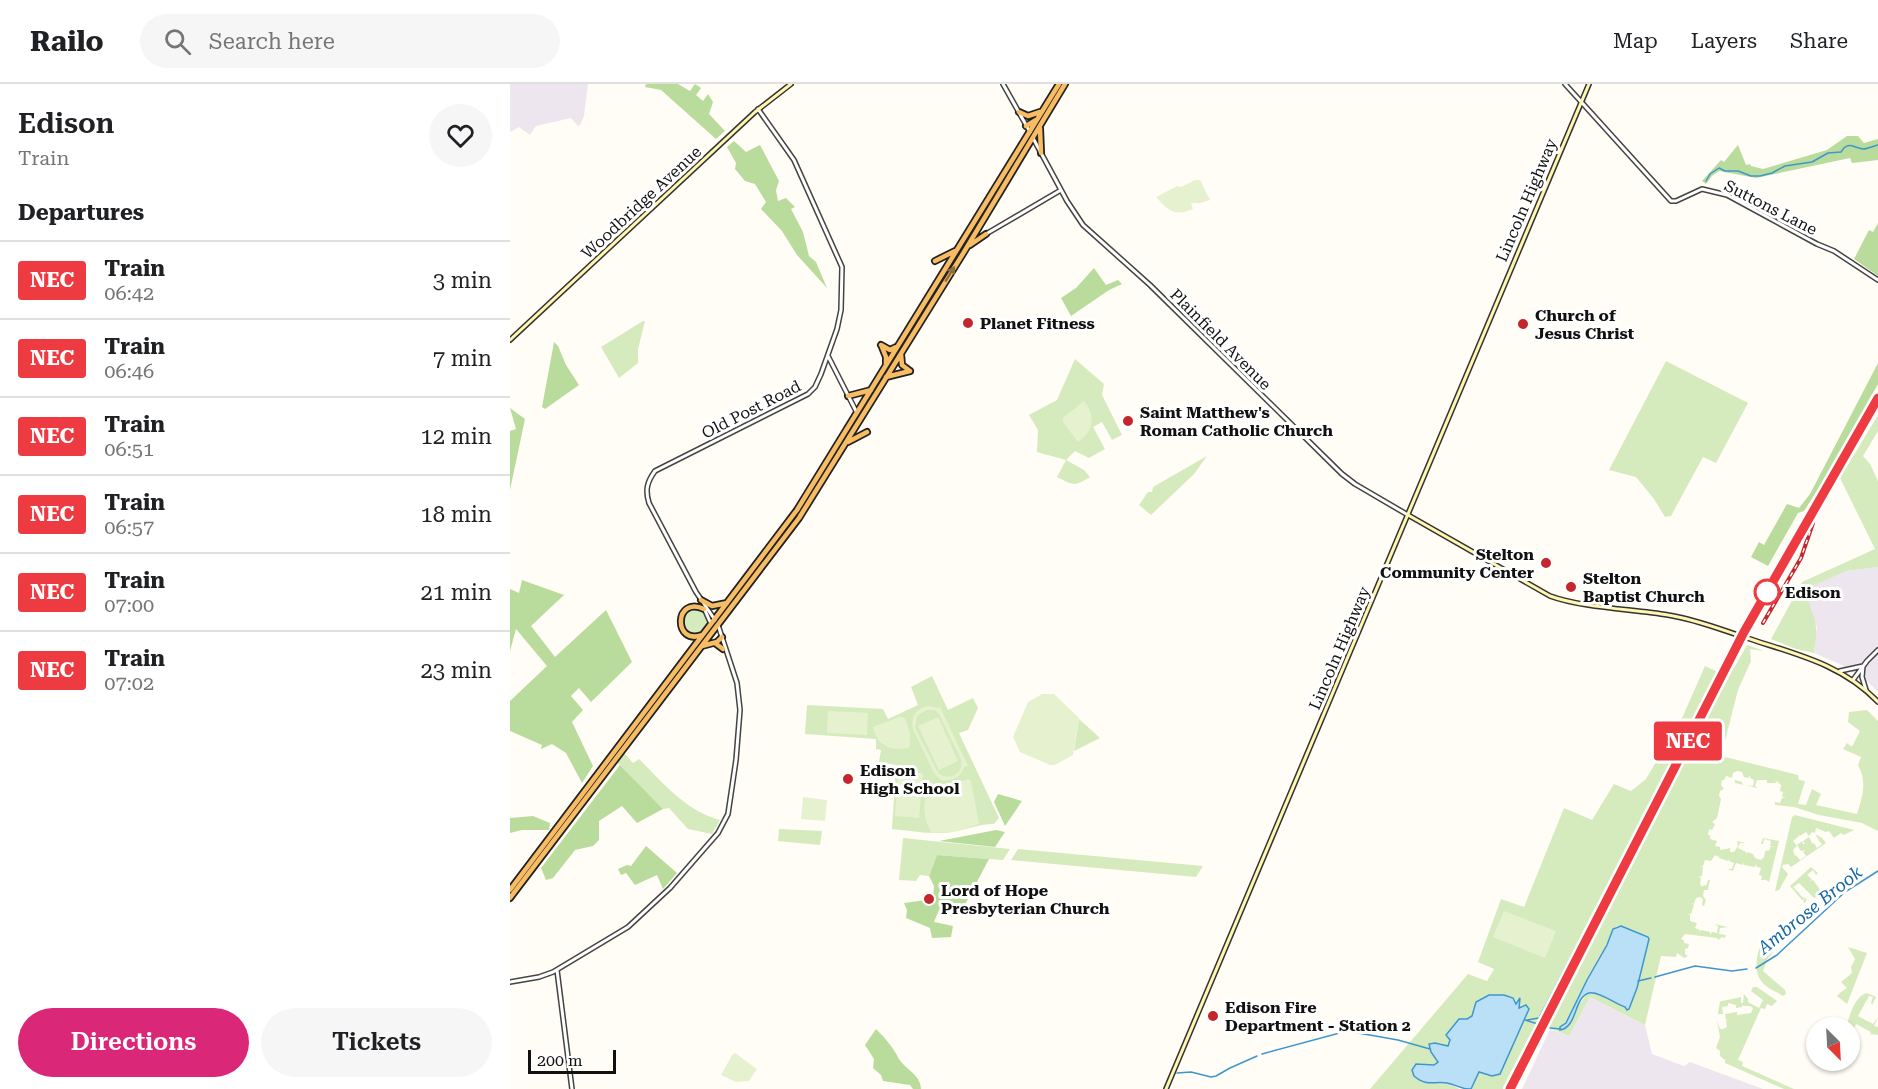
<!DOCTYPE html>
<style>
body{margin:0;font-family:"Roboto Serif",serif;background:#f6f6f6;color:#202124;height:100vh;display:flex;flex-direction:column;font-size:22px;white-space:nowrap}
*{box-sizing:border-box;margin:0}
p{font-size:20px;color:#757577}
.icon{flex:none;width:33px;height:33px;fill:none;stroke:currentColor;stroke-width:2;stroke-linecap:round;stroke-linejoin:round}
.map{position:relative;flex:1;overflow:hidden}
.panel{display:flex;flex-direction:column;background:#fff;width:510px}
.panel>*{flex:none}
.badge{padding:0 12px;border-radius:4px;font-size:21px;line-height:39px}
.needle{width:39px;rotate:156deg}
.fabs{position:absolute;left:1296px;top:933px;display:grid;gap:12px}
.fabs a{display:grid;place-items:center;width:54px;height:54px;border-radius:50%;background:#fff;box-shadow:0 2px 4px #0004;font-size:30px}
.scale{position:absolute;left:18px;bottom:15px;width:88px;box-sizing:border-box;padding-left:6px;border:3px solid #111;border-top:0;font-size:16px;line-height:21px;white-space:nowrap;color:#111;-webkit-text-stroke:4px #fff;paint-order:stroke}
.map>.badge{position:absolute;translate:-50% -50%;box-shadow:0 0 0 3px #fff}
h2{padding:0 18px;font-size:22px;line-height:54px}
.round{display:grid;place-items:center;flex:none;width:63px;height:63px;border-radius:32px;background:#f6f6f6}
.headline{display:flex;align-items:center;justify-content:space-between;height:102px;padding:0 18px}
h1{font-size:28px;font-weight:600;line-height:45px}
.cta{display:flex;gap:12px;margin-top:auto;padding:12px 18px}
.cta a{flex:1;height:69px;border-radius:36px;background:#db2777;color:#fff;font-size:24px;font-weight:600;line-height:69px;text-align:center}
.cta a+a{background:#f6f6f6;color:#202124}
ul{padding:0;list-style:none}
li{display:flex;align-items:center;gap:18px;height:78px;padding:0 18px;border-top:2px solid #e0e0e0}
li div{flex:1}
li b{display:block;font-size:22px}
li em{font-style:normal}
li .badge{min-width:66px;font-weight:700;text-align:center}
header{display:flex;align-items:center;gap:36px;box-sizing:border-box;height:84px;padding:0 30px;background:#fff;border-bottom:2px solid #e0e0e0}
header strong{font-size:28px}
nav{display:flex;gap:33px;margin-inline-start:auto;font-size:21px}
.search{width:420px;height:54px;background:#f6f6f6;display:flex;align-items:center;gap:15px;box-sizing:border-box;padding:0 21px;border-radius:33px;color:#757577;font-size:22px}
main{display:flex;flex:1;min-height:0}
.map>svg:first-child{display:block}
.industrial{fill:#eee6ef}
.green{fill:#d5ebbd;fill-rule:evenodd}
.forest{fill:#b9dc9c}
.pitch{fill:#e6f2cf;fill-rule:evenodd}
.water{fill:#b9e0f7;stroke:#3f96cf;stroke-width:1.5}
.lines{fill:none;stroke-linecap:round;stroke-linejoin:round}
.stream{stroke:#3f96cf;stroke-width:1.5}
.tertiary-casing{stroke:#444;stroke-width:6}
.secondary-casing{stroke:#333;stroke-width:6}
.trunk-casing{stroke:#222;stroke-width:8}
.tertiary{stroke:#fff;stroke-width:3}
.secondary{stroke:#fff6b0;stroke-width:3}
.trunk{stroke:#f7bc64;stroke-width:4.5}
.rail-casing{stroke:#c4262e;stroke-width:4}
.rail{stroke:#fff;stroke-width:1.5;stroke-dasharray:4.5;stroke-linecap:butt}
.oneway{fill:#906f3f}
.line-casing{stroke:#fff;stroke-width:14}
.line{stroke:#ee3a41;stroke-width:9}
.poi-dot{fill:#c4262e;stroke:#fff;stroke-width:2}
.stop-dot{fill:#fff;stroke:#ee3a41;stroke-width:3}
.labels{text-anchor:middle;stroke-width:6;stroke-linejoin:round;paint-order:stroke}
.street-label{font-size:16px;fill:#111;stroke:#fff}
.poi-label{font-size:16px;font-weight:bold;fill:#111;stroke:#fff;text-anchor:start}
.stop-label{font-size:16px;font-weight:bold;fill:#111;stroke:#fff;text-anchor:start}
.water-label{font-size:18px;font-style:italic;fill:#1768a6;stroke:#fff}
</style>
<header>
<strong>Railo</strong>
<div class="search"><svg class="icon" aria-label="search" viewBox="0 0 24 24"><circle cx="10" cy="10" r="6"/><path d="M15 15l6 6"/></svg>Search here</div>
<nav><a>Map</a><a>Layers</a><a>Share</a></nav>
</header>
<main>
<section class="panel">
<div class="headline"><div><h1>Edison</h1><p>Train</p></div><a class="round"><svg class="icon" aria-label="heart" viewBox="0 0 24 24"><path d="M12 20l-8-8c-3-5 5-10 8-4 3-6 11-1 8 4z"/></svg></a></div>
<h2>Departures</h2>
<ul>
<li><span class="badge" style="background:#ee3a41;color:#fff">NEC</span><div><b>Train</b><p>06:42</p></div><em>3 min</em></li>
<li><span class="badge" style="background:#ee3a41;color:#fff">NEC</span><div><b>Train</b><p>06:46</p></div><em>7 min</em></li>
<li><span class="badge" style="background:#ee3a41;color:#fff">NEC</span><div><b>Train</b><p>06:51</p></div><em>12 min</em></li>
<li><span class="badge" style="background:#ee3a41;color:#fff">NEC</span><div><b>Train</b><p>06:57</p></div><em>18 min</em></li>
<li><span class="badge" style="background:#ee3a41;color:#fff">NEC</span><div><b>Train</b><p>07:00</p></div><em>21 min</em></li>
<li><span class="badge" style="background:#ee3a41;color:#fff">NEC</span><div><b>Train</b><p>07:02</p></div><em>23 min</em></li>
</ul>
<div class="cta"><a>Directions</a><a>Tickets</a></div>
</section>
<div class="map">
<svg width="1368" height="1005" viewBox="0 0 1368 1005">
<rect width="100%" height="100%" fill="#fffdf5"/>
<path class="industrial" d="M0 0H78L74 32 70 41 68 42 61 34 26 42 20 51 9 43 0 48Z
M1368 483V608L1359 599 1332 581 1304 569 1307 543 1298 520 1297 511 1300 503 1318 494 1336 487Z
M1080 913 1135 941 1142 970 1174 982 1180 978 1253 1005H1012L1040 945 1059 952Z"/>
<path class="green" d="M133 237H135L128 265V279L109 294 91 263Z
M565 275 594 300 592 311 612 351 602 356 592 338 583 343 595 365 579 374 565 367 556 376 574 386 580 393C564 403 563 401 547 393L556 376 527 368 528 346 519 331 547 316Z
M1156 277 1238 319 1206 379 1193 373 1161 432 1155 433 1144 415 1126 393 1099 386Z
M1368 331V347L1353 372 1360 380 1368 397V483L1336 487 1300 503C1294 520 1306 529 1306 544 1307 552 1305 561 1304 569L1286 565 1261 555 1292 498 1365 465 1330 394Z
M697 372 684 390 641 431 629 421 638 408H642L643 403Z
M172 538a13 13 0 1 1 26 0a13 13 0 1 1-26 0Z
M1237 561 1254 567 1240 565 1241 577 1228 606 1211 672 1288 691 1289 696 1295 697 1288 720 1296 721 1302 705 1311 710 1306 721 1347 730C1353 711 1357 698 1348 681L1351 673 1333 665 1337 659 1342 663 1350 647 1338 638 1339 628 1357 626 1368 637V747L1352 739 1309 731 1284 723 1265 721V718L1270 719 1272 714H1276L1272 713 1273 708 1270 707 1271 701 1267 697 1265 699H1257V696H1247L1245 702 1248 704 1225 699V696L1232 698 1233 701 1243 702 1244 696 1240 694V691L1238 694 1234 693 1232 688 1227 687 1223 689 1222 694 1216 692 1214 696H1212L1211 701 1214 705 1210 707 1209 712 1211 715 1207 734 1202 738 1205 740 1202 746 1199 745 1198 751H1200V755L1207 757 1205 762 1210 763V766L1220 764V768H1224L1228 762 1227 757 1236 759H1230L1228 764 1236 768V771L1237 768 1243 770 1245 774 1251 776 1254 773 1255 767 1260 766V763H1264L1260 762 1261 757 1254 755 1253 760H1251L1253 754 1269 757 1259 798 1256 796H1251L1252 792 1249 791 1251 784 1247 783 1246 780 1245 783 1234 781V778L1233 781 1226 779 1223 787 1217 785H1222L1224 779 1219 777 1220 774 1218 777 1209 774V771L1208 773 1205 771 1201 777 1195 776 1193 782H1191L1193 783 1192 792 1188 793 1191 794 1190 800 1192 803 1194 801 1196 802 1198 796H1200L1198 806H1194L1193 812 1196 816 1194 822 1192 821 1193 815 1190 813 1186 814 1184 820 1181 819 1184 821 1181 830H1178L1180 831V837L1187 839 1185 844 1190 846 1189 849 1191 846 1200 848V851L1202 848 1207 849 1208 842 1204 840 1218 843 1210 844 1209 850 1216 851 1215 854 1212 853 1208 856 1207 854 1175 850 1171 855 1174 856V859L1179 860 1178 864 1175 865V870L1178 872 1174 874 1167 869 1166 873 1151 872 1135 941 1080 913 1059 952 1027 939 994 1005H961L969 988 982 992 990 990 1019 926 1014 921 1009 924 1010 914 1006 920 1005 916C992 912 977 908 967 918 965 921 964 929 962 932L957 935H949L936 952 940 956 938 962 929 959 928 978 924 981 912 980 908 995C922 1003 936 995 949 1005H860L958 890 977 897 984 885 968 878 991 815 1014 823 1054 724 1082 736 1104 700 1121 707 1136 695 1173 632 1195 582 1210 589 1224 584ZM1107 842 1139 855 1127 904 1119 926C1112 921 1088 909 1080 909 1072 913 1059 937 1052 946L1050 943 1056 939 1077 896 1097 861 1103 845Z
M422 592 438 626 463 614 468 624 458 646 449 649 489 734 484 740C469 740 457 745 443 748 423 751 402 747 382 745L386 681 369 678 371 666 366 665V655L295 650 297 621 373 625 378 635 408 621 401 603Z
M569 635 590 654 564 667Z
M114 669 123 679 129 675C154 700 176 727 210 736L202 750 178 745 159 724 153 725 107 678Z
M1285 731 1344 746 1334 751 1331 749 1324 754 1319 747 1316 748 1306 744 1305 749 1302 748 1299 752 1296 748 1290 752 1288 750 1289 752 1283 757 1287 762 1283 766 1285 772 1286 771 1290 776 1296 772 1293 768 1295 766 1291 767 1287 761 1292 757 1293 760H1295L1293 757 1299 753 1302 759 1300 760 1304 759 1307 764 1312 760 1308 756 1310 754 1308 755 1305 750 1312 754 1316 759 1281 783 1278 780 1273 781 1272 783 1278 790 1269 806 1265 807 1282 733Z
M269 745 312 747 310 761 268 757Z
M393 754 500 765 493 776 427 771 419 792 410 791 406 797 389 796Z
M508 765 693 782 686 793 501 776Z
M1301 783 1308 789 1306 791 1303 786 1297 791 1302 795 1299 797 1303 796 1312 808 1307 811 1305 810 1307 812 1304 814 1289 799 1283 803 1288 808 1287 809 1288 808 1292 813 1297 815 1295 819 1293 817 1295 815 1292 816 1280 802Z
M1252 855 1259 858 1258 863 1261 866 1269 861 1258 874 1253 887 1275 906 1276 910 1273 912C1268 908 1262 907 1256 902 1241 890 1247 871 1252 855Z
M1338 863 1357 869 1337 920 1327 912 1331 908 1333 910 1331 908 1337 904 1331 898 1342 889 1341 883 1345 875Z
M1243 903H1247L1267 917 1262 922 1257 920 1255 925 1251 924 1228 976 1233 978 1232 982 1284 1005H1274L1215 979V976L1210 972V967L1206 964 1210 953 1207 937 1210 945H1213L1217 943 1216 937 1218 936H1216L1215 930 1227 928V931L1234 930V931V930L1241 929 1243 924 1240 922H1233V920L1232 923 1226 924V921L1218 919V922L1212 923 1213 930H1208L1207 934 1210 918H1208L1231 913V919H1233L1234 910 1238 915V918L1249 924 1253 916 1241 907Z
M1357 909 1366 913 1362 921 1361 918 1363 913 1359 912 1348 932 1363 940 1368 933 1364 942 1368 943V951L1360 950 1361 948 1346 940 1340 955V944L1336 943C1340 932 1344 912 1357 909Z"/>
<path class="forest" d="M136 0H168L180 7 185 0 191 4 186 11 193 17 198 10 203 18 199 30 215 47 206 55 151 6 135 3Z
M1337 52H1348L1354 59 1368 55V76L1342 79 1340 74 1246 94 1209 87 1202 92 1196 100 1192 97 1211 76 1214 78 1228 61 1236 81 1240 80 1241 82 1253 85 1317 66Z
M224 57 236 68 250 61 269 97 266 106 268 117 276 114 285 123 281 125 293 148 299 172 306 178 317 204 287 171 272 147 251 125 256 118 245 100 235 97 225 85 226 79 217 63Z
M1368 139V192L1344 175 1359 146 1363 148Z
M584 184 596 201 608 196 612 200 599 206 561 232 551 214 566 204Z
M44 258 48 262 56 281 69 301 35 325 32 323Z
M1368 279V300L1312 399 1294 427 1288 429 1258 482 1241 473 1249 458 1254 461 1277 420 1289 424 1300 410Z
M0 324 15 335 0 406V347L6 345Z
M12 496 54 511 21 542 45 573 96 526 122 578 81 618 69 604 61 612 73 626 62 638 83 682 72 699 56 669 42 660 31 665 32 661 0 647V617L37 582 6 545 0 567V505L9 509Z
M110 681 153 725 127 739 112 722 89 737V756L83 762 65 766 43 794 36 796 31 784Z
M488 710 512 717 495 742 484 718Z
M23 732 40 739 39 746H12L0 749V734Z
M486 746 495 748 485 763 429 757Z
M136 762 167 789 153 805 147 791 125 801 116 789 111 791 108 785 117 781 121 782Z
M427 771 479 775 449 832 443 833 435 825 429 826 424 838 443 842 441 853 422 854 420 844 396 834 397 826 394 819 423 815 424 802 419 792Z
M366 945C375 954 383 963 389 975 395 985 411 991 411 1005H403L400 1001 373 997 371 991 363 984 364 975 355 961Z"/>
<path class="pitch" d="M685 96H690L700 116 690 119H681L683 125C664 133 659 127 646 113L667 102 671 103Z
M574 317C586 332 584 347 568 358L553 338V334Z
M532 610H544L569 634 563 671 545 681H540L510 668 503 653 518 618Z
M419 622 427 624 430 623 458 682 454 683C450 694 442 697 431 696L424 689 403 645C400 633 406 624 419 622ZM416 626H425L429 630 451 675V684C446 694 436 695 428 689L405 644 407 632Z
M318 627 358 629 357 651 317 649Z
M389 633 395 634 400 649V663C384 669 366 662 363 643Z
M428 633 448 677 429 686 408 642Z
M388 688 413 689 409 734 385 732Z
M458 695 461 697 469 740 443 748 422 749C414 736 413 725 416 710Z
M293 713 317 716 315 737 291 735Z
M994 827 1046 847 1035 874 983 853Z
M225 969 247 985 239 997 226 998 211 991 222 971Z"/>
<path class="water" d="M1111 842 1138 853 1139 855 1127 904 1119 925 1117 926 1115 923C1105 920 1089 907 1079 909 1063 914 1068 943 1050 946V943L1056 939 1077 896 1097 861 1103 845Z
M979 911H994L1003 914 1006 920 1010 914 1009 924 1016 921 1019 925 990 990 982 992 969 988 961 1005C949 1005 948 1001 937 999 923 997 917 1003 904 992L902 986 906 980 924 981 928 978 921 968 919 960 925 959 938 962 940 956 936 951 949 935H957L962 932 966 918Z"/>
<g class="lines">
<path class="stream" d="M1196 97 1200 90 1209 84 1215 87H1228L1241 92H1250L1262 89 1275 82 1302 78 1318 69 1331 68C1338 57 1342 63 1353 65 1357 65 1364 62 1368 61
M1246 884 1267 871 1335 808 1368 787
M1145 893 1185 882 1222 887 1237 885
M1128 897 1141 894
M1015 936 1031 941
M1017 936 1029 934 1066 863
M1035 943H1036
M1040 944 1051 945
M752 970 837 947 888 956 920 965
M667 989 681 988 701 993 706 992 720 984 747 972"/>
<defs>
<path id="tertiary" d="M493 0 520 48
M1055 0 1161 117H1166L1192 105 1217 111 1307 160 1324 167 1368 196
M523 54 557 117 573 141 640 201 832 390 845 400 898 431
M476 150 551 106
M318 272 347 329
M194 524 201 540
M205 536 186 508 139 419C135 406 137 398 145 387L298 310 305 303 311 290 327 245 331 226 332 183 284 76 248 25
M1330 587 1353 582 1352 593 1356 606
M1343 596 1357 577 1368 566
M47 886 62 1005
M0 898 29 893 43 888 118 843 160 804 208 749 218 730 226 676 230 626 227 599 208 541"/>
<path id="secondary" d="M0 256 245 28 281 0
M898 431 1040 512C1073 524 1123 525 1158 531 1185 535 1212 546 1237 554 1285 570 1332 580 1368 618
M656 1005 1079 0"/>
<path id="trunk" d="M509 28 518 32 530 28
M516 42 526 36
M530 44 531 69
M460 161 476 150
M425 177 445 167
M371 261 380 266 386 263
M372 263 376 273V281
M391 270 392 281 400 287
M376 293 400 287
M338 312 361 306
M338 358 357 348
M191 516 202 522 217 519
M192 551C163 562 164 511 194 525
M205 559 213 565
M192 562 207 558 212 553
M0 806 287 426 549 0
M0 814 289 434 454 168 555 0"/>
</defs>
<use href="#tertiary" class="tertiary-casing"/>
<use href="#secondary" class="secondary-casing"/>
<use href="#trunk" class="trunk-casing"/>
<use href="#tertiary" class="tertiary"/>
<use href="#secondary" class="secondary"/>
<use href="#trunk" class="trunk"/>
<defs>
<path id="rail" d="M1253 539 1291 474 1303 439
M1000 1005 1238 542 1368 315"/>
</defs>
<use href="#rail" class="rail-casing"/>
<use href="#rail" class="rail"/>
</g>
<defs><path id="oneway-solid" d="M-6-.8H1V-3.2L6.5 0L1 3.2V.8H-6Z" transform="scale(1.5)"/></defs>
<use class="oneway" href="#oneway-solid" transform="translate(440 190) rotate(-58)"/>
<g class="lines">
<defs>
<path id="line" d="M1000 1005 1234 548 1368 314"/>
</defs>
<use href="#line" class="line-casing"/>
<use href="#line" class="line"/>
</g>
<g class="poi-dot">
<circle cx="458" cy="239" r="6"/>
<circle cx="1013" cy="240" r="6"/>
<circle cx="618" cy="337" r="6"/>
<circle cx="1036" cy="479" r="6"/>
<circle cx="1061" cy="503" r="6"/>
<circle cx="338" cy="695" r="6"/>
<circle cx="419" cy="815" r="6"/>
<circle cx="703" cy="932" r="6"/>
</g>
<circle class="stop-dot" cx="1257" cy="508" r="12"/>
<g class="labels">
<g class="street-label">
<text transform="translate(1016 116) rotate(-67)" y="6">Lincoln Highway</text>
<text transform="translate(131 118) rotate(-43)" y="6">Woodbridge Avenue</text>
<text transform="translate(1261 123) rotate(27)" y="6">Suttons Lane</text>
<text transform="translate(711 255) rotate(45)" y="6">Plainfield Avenue</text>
<text transform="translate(241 325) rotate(-27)" y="6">Old Post Road</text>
<text transform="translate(829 564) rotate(-67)" y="6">Lincoln Highway</text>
</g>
<g class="poi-label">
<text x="1025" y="237">Church of<tspan x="1025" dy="18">Jesus Christ</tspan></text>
<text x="470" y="245">Planet Fitness</text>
<text x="630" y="334">Saint Matthew's<tspan x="630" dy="18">Roman Catholic Church</tspan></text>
<text x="1024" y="476" text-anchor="end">Stelton<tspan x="1024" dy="18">Community Center</tspan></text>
<text x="1073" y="500">Stelton<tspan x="1073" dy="18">Baptist Church</tspan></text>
<text x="350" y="692">Edison<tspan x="350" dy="18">High School</tspan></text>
<text x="431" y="812">Lord of Hope<tspan x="431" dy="18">Presbyterian Church</tspan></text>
<text x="715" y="929">Edison Fire<tspan x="715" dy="18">Department - Station 2</tspan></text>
</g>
<g class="stop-label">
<text x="1275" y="514">Edison</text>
</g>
<g class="water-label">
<text transform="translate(1300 826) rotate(-39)" y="6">Ambrose Brook</text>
</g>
</g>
</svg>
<div class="fabs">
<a><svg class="needle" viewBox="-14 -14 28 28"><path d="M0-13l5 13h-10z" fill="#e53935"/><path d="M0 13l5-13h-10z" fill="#757577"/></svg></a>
</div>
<div class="scale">200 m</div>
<b class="badge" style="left:1178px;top:657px;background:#ee3a41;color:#fff">NEC</b>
</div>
</main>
